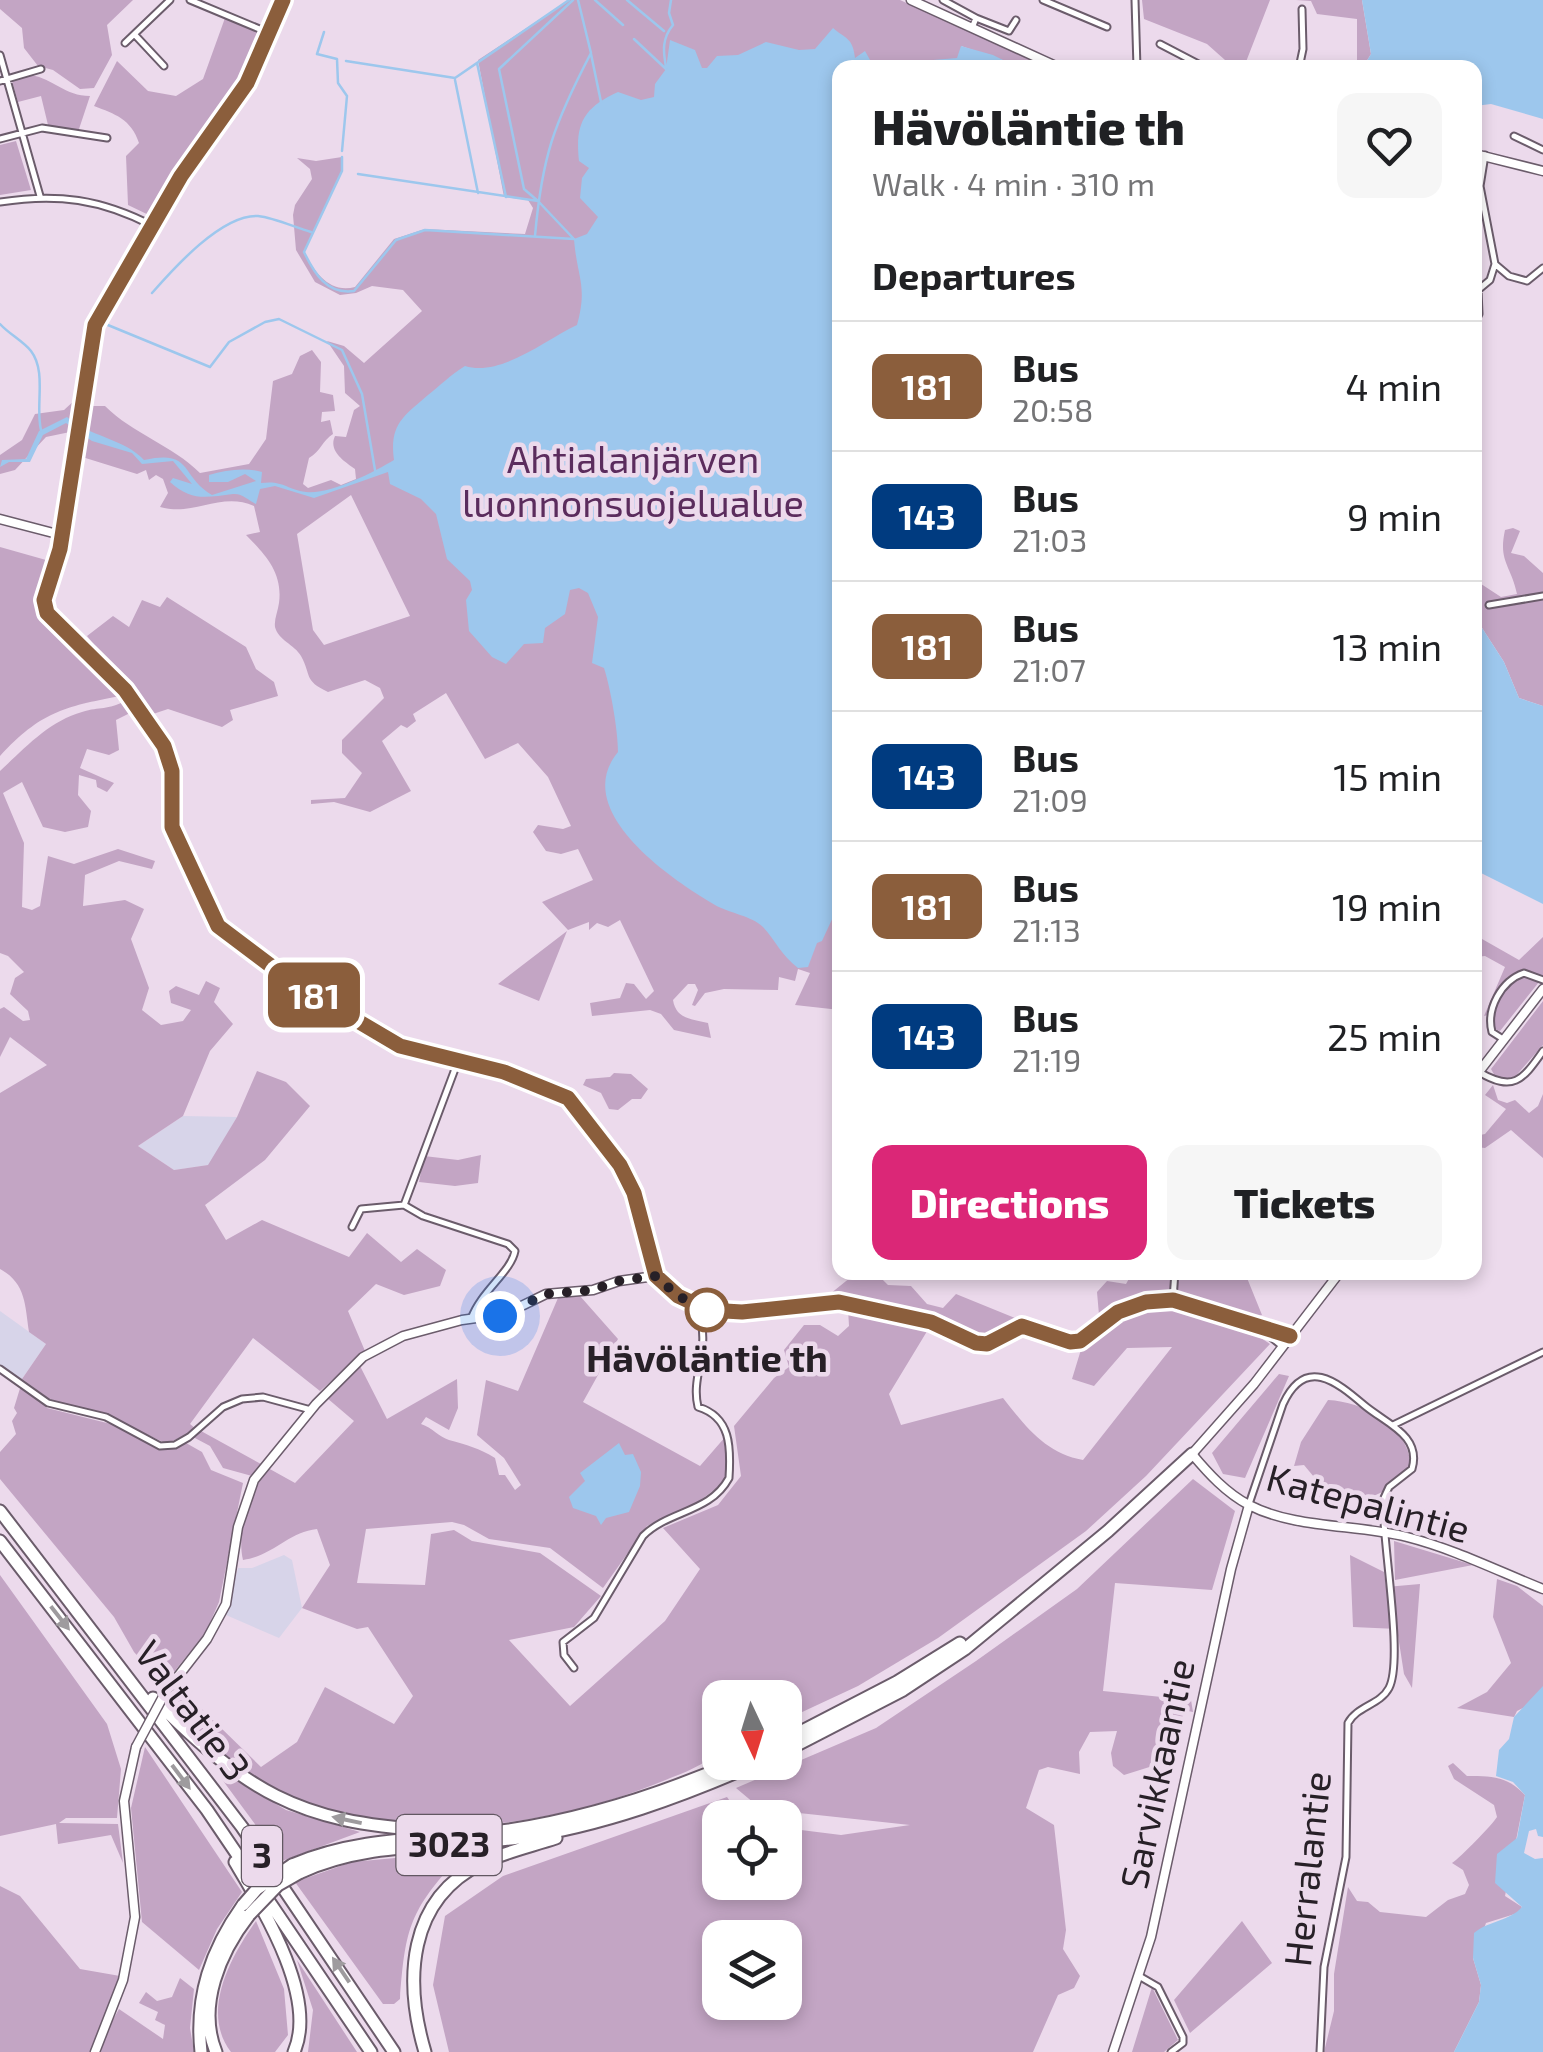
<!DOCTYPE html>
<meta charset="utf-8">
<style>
body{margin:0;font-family:"Exo 2",sans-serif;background:#f6f6f6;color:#202124;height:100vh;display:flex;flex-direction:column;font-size:38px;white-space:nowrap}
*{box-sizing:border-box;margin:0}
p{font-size:32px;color:#757577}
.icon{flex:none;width:55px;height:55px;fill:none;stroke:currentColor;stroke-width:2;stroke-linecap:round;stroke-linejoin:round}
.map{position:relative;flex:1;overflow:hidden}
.panel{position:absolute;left:832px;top:60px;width:650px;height:1220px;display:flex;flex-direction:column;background:#fff;border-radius:20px;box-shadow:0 5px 15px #0003}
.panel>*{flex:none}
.badge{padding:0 20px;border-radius:15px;font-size:35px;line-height:65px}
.needle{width:65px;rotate:176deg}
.fabs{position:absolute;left:702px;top:1680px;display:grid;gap:20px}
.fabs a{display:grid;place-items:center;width:100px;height:100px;border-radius:20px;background:#fff;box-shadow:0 5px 15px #0003;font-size:50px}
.you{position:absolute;width:50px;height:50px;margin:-25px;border:8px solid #fff;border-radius:50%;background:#1a73e8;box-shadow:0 0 0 15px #1a73e833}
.map>.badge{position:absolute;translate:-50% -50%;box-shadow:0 0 0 5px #fff}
h2{padding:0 40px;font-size:38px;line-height:90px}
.round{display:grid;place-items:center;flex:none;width:105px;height:105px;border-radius:20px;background:#f6f6f6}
.head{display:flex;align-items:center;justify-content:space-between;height:170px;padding:0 40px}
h1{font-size:48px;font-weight:800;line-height:75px}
.cta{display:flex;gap:20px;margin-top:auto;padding:20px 40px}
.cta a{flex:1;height:115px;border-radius:20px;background:#db2777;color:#fff;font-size:40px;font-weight:800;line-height:115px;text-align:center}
.cta a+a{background:#f6f6f6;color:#202124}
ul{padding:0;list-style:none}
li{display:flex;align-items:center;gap:30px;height:130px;padding:0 40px;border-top:2px solid #e0e0e0}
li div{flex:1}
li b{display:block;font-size:38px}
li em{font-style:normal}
li .badge{min-width:110px;font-weight:700;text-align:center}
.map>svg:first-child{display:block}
.industrial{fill:#d7d4e9}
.green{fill:#c3a5c4;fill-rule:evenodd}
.water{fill:#9dc7ed}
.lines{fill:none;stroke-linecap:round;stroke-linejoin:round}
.stream{stroke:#9dc7ed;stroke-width:2.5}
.street-casing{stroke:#6b5c6b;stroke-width:9}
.secondary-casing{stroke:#6b5c6b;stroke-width:11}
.highway-casing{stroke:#6b5c6b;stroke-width:15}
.street{stroke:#fff;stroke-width:5}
.secondary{stroke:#fff;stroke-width:8}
.highway{stroke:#fff;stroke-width:11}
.secondary-bridge-casing{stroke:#6b5c6b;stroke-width:11;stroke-linecap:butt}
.highway-bridge-casing{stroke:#6b5c6b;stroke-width:15;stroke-linecap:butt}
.secondary-bridge{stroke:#fff;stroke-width:8}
.highway-bridge{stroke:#fff;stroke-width:11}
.oneway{fill:#9e9b9e}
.line-casing{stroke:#fff;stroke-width:22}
.line{stroke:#8b5e3c;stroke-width:15}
.walk{stroke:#272027;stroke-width:10;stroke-dasharray:0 18}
.stop-dot{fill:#fff;stroke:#8b5e3c;stroke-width:5}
.labels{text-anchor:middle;stroke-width:9;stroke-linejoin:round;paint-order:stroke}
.shield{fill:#ecdaec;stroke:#625862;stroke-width:2.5}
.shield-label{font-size:35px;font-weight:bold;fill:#272027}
.park-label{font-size:38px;fill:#5b2c5d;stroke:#ecdaec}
.stop-label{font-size:38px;font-weight:bold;fill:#272027;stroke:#ecdaec}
.street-label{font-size:38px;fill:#272027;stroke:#ecdaec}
</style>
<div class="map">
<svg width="1543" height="2052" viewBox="0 0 1543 2052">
<rect width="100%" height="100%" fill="#ecdaec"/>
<path class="industrial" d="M183 1116 237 1117 209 1165 174 1170 138 1146Z
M0 1311 46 1344 22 1379 0 1366Z
M284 1555 292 1560 302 1608 279 1638 226 1615 238 1568H252Z"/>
<path class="green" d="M0 0H133L107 25 112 55 94 88 80 89 53 70 38 66 24 48 22 28 0 9Z
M569 0H900L1046 67C1016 67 990 56 961 46L978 67 840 68V1010L795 1005 810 973 798 969 795 981 779 977 778 990 724 989 705 993 695 1006 692 1005 698 990 695 984H688L673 1000C676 1019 691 1019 708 1023L711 1038 674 1030 661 1014 650 1010 592 1016 590 1003 620 998 626 983 634 984 646 999 654 991 620 920 608 927 597 923 589 930V922L568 930 542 902 593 880 578 849 561 854 546 851 533 832 538 825 563 829 571 826 548 777 518 743 485 759 446 693 413 714 416 721 407 728 401 725 382 741 411 791 370 812 334 802 311 804V800L345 798 362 773 342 753V740L384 698 380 688 365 680 328 692C303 680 312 676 301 656 295 645 278 640 275 627 274 619 278 611 279 603 283 573 266 555 246 535L260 532 254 506C221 491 194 517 160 507L168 493 163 479 156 475 149 480 146 470 137 474 79 456 86 406H105C133 434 172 445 200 473L249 464 266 439 273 381 292 374 300 356 312 350 321 362 320 392 333 395 335 411 322 412 321 422 330 420 333 434C322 441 321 451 309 458L303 484 308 488 331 480 341 485 356 479 355 469C344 461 328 451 335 436L346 437 354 410 360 406 345 393 344 366 327 341 344 346 364 363 422 311 403 290 372 286 356 293 340 295 315 282 296 250 293 215 295 205 312 179 310 169 297 158 316 161 342 157V171L304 252C314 271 329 294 355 287L394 239 425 229 525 234 533 208 528 200 504 197 478 60ZM351 495 410 616 324 645 313 630 297 534Z
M1142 0H1270L1244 67 1234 68 1207 44 1144 19Z
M1296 0H1362L1371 54 1363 67H1357V19L1317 14 1311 1Z
M225 18 263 35C235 100 189 155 153 217L128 205 126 156 139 143C131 119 115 114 94 106L117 61 148 91 176 96 203 79Z
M31 75C54 79 65 96 90 96L78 132 48 125 41 96 18 102 12 81Z
M16 141 31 190 0 195V145Z
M77 398 70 432 46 437 15 470 0 474V455L22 440 35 414 64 410Z
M1513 528 1520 531 1511 553 1524 556 1543 573V706L1519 698 1504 662 1475 617V580L1501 597 1517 594C1511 565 1498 562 1505 530Z
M0 547 46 560 37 613 120 696C63 707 41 712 0 756Z
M167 597 246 647 256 669 274 682 278 696 230 710 233 720 222 727 168 709 150 715 87 636 113 616 129 627 142 600 160 607Z
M127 700 136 710 116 720 119 750 109 755 87 749 80 768 114 783 107 792 97 787 96 780 79 775 78 795 91 811 88 827 65 832 43 827 22 782 3 793 24 843 22 907 32 910 40 906 48 856 74 864 118 849 155 861 152 869 119 861 85 875 83 906 125 900 144 909 131 939 149 988 142 1010 161 1025 183 1021 191 1010 171 1003 169 991 176 986 199 995 206 981 220 988 214 1002 233 1024 210 1051 183 1116 138 1146 174 1170 208 1165 237 1117 257 1071 286 1082 310 1106 265 1160 205 1205 226 1240 262 1220 349 1257 367 1233 401 1262 417 1249 446 1270 440 1286 404 1295 376 1284 348 1311 365 1351 320 1391 253 1338 190 1424 196 1429 167 1444 107 1415 55 1403 22 1379 46 1344 29 1332C25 1305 26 1283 0 1269V1093L47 1065 10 1037 0 1057V1009L4 1007 23 1021 30 1020 28 1011 10 994 15 978 24 972 8 956 0 953V771C24 749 49 721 82 712 101 706 106 711 127 700Z
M567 931 539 1001 498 984Z
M1475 935 1519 960 1543 937V977L1500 1031 1494 1029 1492 1014 1484 1016 1505 967 1485 956 1475 957Z
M1543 1001V1045L1513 1079 1497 1080 1491 1069Z
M614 1073 631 1074 648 1089 641 1099H632L618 1110 609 1109 601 1093 583 1085 586 1079 610 1077Z
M1493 1085 1498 1100 1507 1103 1515 1100 1529 1113 1538 1106 1543 1094V1158L1511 1130 1485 1148 1475 1147V1136L1485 1134 1506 1109 1485 1095Z
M481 1155 478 1183 455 1186 419 1182 424 1156 458 1160Z
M856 1273H876L888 1285 911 1286 927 1304 943 1308 956 1294 1022 1321 988 1339 972 1338 907 1308 872 1307 830 1294Z
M1132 1273H1245L1262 1315 1250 1319 1167 1293 1133 1300 1099 1315 1097 1292 1107 1281 1126 1284Z
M580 1296 618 1339 583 1402 700 1466 726 1436V1481L698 1502 647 1526 603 1588 550 1548 489 1539 464 1525 452 1522 366 1529 357 1583 425 1585 431 1534 454 1530 472 1541 540 1553 601 1596 574 1627 509 1640 570 1706 665 1621 700 1569 663 1528 718 1505 741 1476 734 1426 774 1378 789 1367 784 1350 804 1325H820L838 1336 849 1326 848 1309 929 1328 889 1394 901 1425 1003 1398C1025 1426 1046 1454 1083 1460L1172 1347 1127 1348 1094 1386 1072 1379 1083 1343C1102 1335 1118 1319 1137 1311 1178 1294 1236 1320 1270 1344L1146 1476 1086 1531 938 1638 858 1686 785 1720V1698H720V1751C701 1768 677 1775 653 1785 544 1828 397 1847 288 1796 242 1775 204 1740 168 1704L180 1688 261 1767 297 1742 325 1687 394 1724 413 1696 368 1627 357 1629 302 1608 330 1565 317 1529C288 1532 273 1556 243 1560 236 1529 250 1493 268 1468L295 1483 354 1421 327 1398 360 1366 387 1419 457 1379 458 1408 449 1430 426 1417 421 1424C433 1428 439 1437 449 1440 467 1445 479 1448 495 1458L499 1475H505L515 1490 521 1485 504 1458 477 1435 486 1380 518 1391 558 1298Z
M1279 1374 1289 1376 1245 1478 1223 1474 1212 1453Z
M21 1385 47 1408 119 1426 160 1450 186 1443 202 1452 211 1470 243 1483 219 1602 206 1632 169 1678 153 1673 134 1652 114 1617 0 1479V1452L16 1434 12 1421 17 1413 14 1408Z
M1328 1400C1364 1402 1406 1424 1411 1464 1383 1502 1361 1503 1318 1498L1314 1477 1304 1465 1294 1466 1301 1442Z
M201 1431 261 1464 252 1476 223 1468 210 1446 193 1437Z
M1193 1479 1235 1511 1212 1590 1115 1583 1103 1691 1191 1700 1193 1712 1188 1711 1175 1724 1159 1764 1124 1775 1113 1766 1111 1753 1117 1731 1090 1732 1079 1752 1080 1774 1048 1767 1039 1770 1026 1808 1054 1825 1066 1930 1063 1949 1080 1976 1074 1988 1058 1995 1033 2052H449L433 1985 445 1916 503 1876 727 1797 741 1817 720 1818V1882H785V1828L841 1835 910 1825 761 1809 736 1788 876 1728 976 1661 1077 1589ZM720 1938H785V2002H720Z
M1394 1541 1473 1565 1395 1580Z
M1350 1555 1384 1572 1386 1587 1420 1584 1412 1688 1404 1674 1397 1629 1353 1627Z
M0 1575 107 1724 121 1769 117 1818H66L59 1823 118 1824 123 1863 111 1835 58 1844 56 1824 0 1836Z
M1497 1579 1517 1586 1543 1606V1698L1517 1711 1514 1717 1457 1708 1487 1692 1511 1663 1493 1617Z
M145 1747 242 1892 217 1929 199 1970 142 1922 131 1808Z
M1453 1763 1467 1776C1492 1776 1507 1776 1525 1795L1505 1896 1522 1907 1518 1913 1486 1923 1473 1958 1481 1985 1479 2002 1454 2052H1324L1334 2011V1974L1348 1887 1357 1901 1368 1902 1380 1912 1426 1917 1448 1900 1465 1894 1469 1885 1463 1870 1452 1863C1460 1858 1493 1824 1497 1817L1494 1805 1454 1779 1448 1766Z
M224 1773 286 1810 360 1832 282 1861 221 1778Z
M449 1853 453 1864C409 1912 405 1932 400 1999L394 2004H383L295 1882 352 1862Z
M0 1886 20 1896 80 1969 120 1976 92 2052H0Z
M256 1921 284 1989 288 2035 275 2052H231C200 2012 231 1956 256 1921Z
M1242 1921 1272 1963 1190 2033 1174 2000Z
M297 1960 357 2052H308L313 2010Z
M180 1978 194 1989 190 2028 194 2052H101L106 2032 119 2009 163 2039 165 2025 155 2020 158 2012 139 2003 146 1992 157 2001 172 1997Z
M1152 1987 1178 2040 1164 2052H1132Z"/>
<path class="water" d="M1362 0H1543V119L1491 104 1475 106V68L1363 67 1371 54Z
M833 28C846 39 853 38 855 58L865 51 874 67 840 68V911L834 915 822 941 817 943 808 967 798 968C781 955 776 941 763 927 752 916 729 913 715 905 669 878 570 810 618 752 618 731 611 690 604 668L592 663 598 617 588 593 579 588 570 590 565 614 545 628 543 643 524 644 506 664 492 657 469 631 466 600 472 590 470 581 447 559 436 514 421 499 390 484 388 472 314 498 275 486 260 489 256 504C248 500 242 493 233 494 207 497 192 502 170 482L173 478 192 484 173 461 142 464 132 453 92 441 66 423 43 435 30 462H9L0 467 2 460 26 459 39 431 67 417C88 436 125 439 144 460 193 449 180 476 212 495L256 481 245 474 228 482H209V475C226 470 245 467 262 472L261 483C283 480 286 489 306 492 330 495 374 472 394 460 389 424 404 416 428 395 441 385 450 375 465 366 501 377 545 340 577 325 588 285 577 278 574 239L587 234 598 217 580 198 582 178 589 168 579 161C575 124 583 108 618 92L641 100 654 97 655 84 666 69 670 40 695 50 702 68H707L717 56 738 55 766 42 799 50 815 49Z
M961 46 993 55 1017 67H923L933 60 957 58Z
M1475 617 1504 662 1519 698 1543 706V904L1475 870Z
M619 1443 625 1455 633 1454 641 1472 640 1486 629 1512 606 1518 601 1525 596 1516 573 1508 569 1497 585 1481 580 1473Z
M1543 1686V1837L1538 1836 1536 1829 1529 1831 1524 1853 1535 1859 1543 1858V2052H1454L1479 2002 1481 1985 1473 1958 1474 1933C1488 1921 1510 1921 1522 1907L1495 1883 1497 1854 1517 1838 1525 1795 1513 1782 1496 1776 1499 1750 1509 1739 1514 1717Z"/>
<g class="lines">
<path class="stream" d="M595 0 623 25
M627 0 664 31
M324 32 317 54 337 59 338 83 347 96 342 151
M634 39 666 69
M591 54 601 102
M346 61 455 78 569 0
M477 63 506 197
M666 67C663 51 662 38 673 25L669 13 671 0
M455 80 478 193
M342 157V171L304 252C314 273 327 295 354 291L396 240 425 230 574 239
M358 174 538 201 573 238
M538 201 524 189 499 69 573 0
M535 236C542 156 554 124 591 53L578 0
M152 293C174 268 222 214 258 216 275 218 294 227 311 232
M103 323 210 367 229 342 265 322 279 319 342 350 362 394 375 470
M0 324C9 334 23 341 31 351 47 372 35 406 41 430"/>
<defs>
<path id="street" d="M190 0 269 33
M943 0 976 18 972 28
M1043 0 1107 27
M1135 0 1137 68
M976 18 1009 31 1016 20
M135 35 164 66
M125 43 170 0
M1160 44 1206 68
M0 55 40 196
M1299 68 1303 49 1302 9
M0 81 41 69
M1514 136 1543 150
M0 139 42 128 107 138
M0 202C57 193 101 199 153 226
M1496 265 1509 276 1527 281 1543 268
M1475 322 1479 314 1478 290 1490 280 1495 264 1480 186 1485 155
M1489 605 1543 596
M1503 1039 1492 1032C1486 1009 1501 981 1524 973L1543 980
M1479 1072C1513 1092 1522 1081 1543 1051
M404 1205 458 1061
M352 1227 361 1209 404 1205 423 1216 508 1244 515 1251C511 1272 481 1291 471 1319
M655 1276 678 1296 708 1310 756 1313 839 1302 931 1322 976 1343 995 1341 1022 1326 1071 1342 1080 1341 1118 1312 1146 1301 1173 1299 1290 1336
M1173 1299 1175 1272
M1260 1328 1282 1346
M0 1369 48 1403 106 1417 160 1446 175 1445 189 1437 223 1407 242 1399 263 1397 311 1410
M1393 1425 1543 1352
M1249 1504 1283 1404C1305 1356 1336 1381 1364 1405 1385 1423 1422 1435 1412 1469L1389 1487 1383 1500C1382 1540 1404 1659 1389 1688 1380 1705 1357 1706 1348 1723L1346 1857 1324 1967 1320 2052
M574 1668 564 1655 563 1642 594 1618 643 1536C669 1510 710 1513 729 1478 731 1447 731 1417 698 1407 690 1375 713 1348 697 1308
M1139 1976 1158 1987 1183 2037V2043L1171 2052"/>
<path id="secondary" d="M911 0 1060 68
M1475 154 1543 171
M0 519 61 535
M1475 1077 1543 989
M1340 1272 1254 1384 1192 1454C1208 1473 1226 1493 1249 1505 1295 1529 1357 1524 1407 1537 1454 1549 1498 1571 1543 1589
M165 1693 207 1639 226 1604 238 1527 254 1480 316 1404 363 1357 403 1336 462 1320 505 1314 546 1294 593 1290 619 1281 655 1276 628 1179 568 1098 504 1072 399 1045 295 984 217 926 171 827 173 771 164 746 125 690 45 606 60 549 95 325 181 176 247 83 283 0
M95 2052 123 1980 135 1917 124 1801 136 1747
M1113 2052 1151 1937 1231 1569 1249 1505"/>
<path id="highway" d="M0 1511 242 1827 394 2052
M0 1541 207 1810 371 2052
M153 1698C245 1790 297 1823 429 1830
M785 1740 897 1682 960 1643
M785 1751 903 1690 965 1649 1108 1531 1192 1454
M235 1862C263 1909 318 1997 294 2052
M292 1865C362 1835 435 1840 509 1830 587 1818 662 1794 735 1762
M299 1873C367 1841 445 1848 518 1838 602 1826 683 1796 760 1762
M201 2052C195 1996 211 1950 243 1905
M216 2052C197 2006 220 1952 249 1915
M425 2052C404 1981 407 1900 482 1863 505 1852 532 1846 556 1838"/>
</defs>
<use href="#street" class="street-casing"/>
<use href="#secondary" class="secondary-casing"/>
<use href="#highway" class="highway-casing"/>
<use href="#street" class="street"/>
<use href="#secondary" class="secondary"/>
<use href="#highway" class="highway"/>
<defs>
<path id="secondary-bridge" d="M136 1747 165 1693"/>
<path id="highway-bridge" d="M243 1905 257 1889 292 1865
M249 1915 278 1885 299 1873"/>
</defs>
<use href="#secondary-bridge" class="secondary-bridge-casing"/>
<use href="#highway-bridge" class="highway-bridge-casing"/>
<use href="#secondary-bridge" class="secondary-bridge"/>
<use href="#highway-bridge" class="highway-bridge"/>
</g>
<defs><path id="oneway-solid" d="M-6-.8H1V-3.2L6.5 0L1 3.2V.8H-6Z" transform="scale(2.5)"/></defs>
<g class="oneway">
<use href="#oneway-solid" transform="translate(60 1618) rotate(52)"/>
<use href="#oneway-solid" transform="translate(181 1777) rotate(53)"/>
<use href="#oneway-solid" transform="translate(347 1820) rotate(-168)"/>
<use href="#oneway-solid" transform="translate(341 1970) rotate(-124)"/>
</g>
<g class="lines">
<defs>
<path id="line" d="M283 0 247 83 181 176 95 325 60 549 44 600 47 613 125 690 164 746 172 771V827L218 926 295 984 400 1046 504 1072 568 1098 620 1165 634 1193 656 1276 678 1296 708 1310 742 1312 839 1302 931 1322 976 1343 987 1344 1022 1326 1070 1342 1080 1341 1118 1312 1146 1302 1173 1300 1290 1336"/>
</defs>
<use href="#line" class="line-casing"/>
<use href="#line" class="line"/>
<path class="walk" d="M500 1316 546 1294 593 1290 619 1281 656 1276 678 1296 707 1310"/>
</g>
<circle class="stop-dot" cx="707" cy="1310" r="20"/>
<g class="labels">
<g class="shield">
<rect x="396.5" y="1815" width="105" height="60" rx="8"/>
<rect x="242" y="1826" width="40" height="60" rx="8"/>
</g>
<g class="shield-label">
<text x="449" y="1857">3023</text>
<text x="262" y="1868">3</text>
</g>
<g class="park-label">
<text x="633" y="473">Ahtialanjärven<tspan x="633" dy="44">luonnonsuojelualue</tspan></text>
</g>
<g class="stop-label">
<text x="707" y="1372">Hävöläntie th</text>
</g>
<g class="street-label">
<text transform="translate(1368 1504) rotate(15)" y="13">Katepalintie</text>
<text transform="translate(192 1711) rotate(53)" y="13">Valtatie 3</text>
<text transform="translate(1158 1774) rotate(-78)" y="13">Sarvikkaantie</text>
<text transform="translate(1308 1869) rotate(-84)" y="13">Herralantie</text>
</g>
</g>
</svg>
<div class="fabs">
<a><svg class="needle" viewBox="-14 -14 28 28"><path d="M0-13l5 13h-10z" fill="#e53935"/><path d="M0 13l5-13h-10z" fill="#757577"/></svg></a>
<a><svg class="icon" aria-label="locate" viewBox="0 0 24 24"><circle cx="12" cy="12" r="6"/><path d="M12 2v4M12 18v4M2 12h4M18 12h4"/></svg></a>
<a><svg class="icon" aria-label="layers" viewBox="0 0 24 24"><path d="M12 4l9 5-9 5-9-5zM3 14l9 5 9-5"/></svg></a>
</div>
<div class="you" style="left:500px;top:1316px"></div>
<b class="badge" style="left:314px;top:995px;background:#8b5e3c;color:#fff">181</b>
<section class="panel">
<div class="head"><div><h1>Hävöläntie th</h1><p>Walk · 4 min · 310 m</p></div><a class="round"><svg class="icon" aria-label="heart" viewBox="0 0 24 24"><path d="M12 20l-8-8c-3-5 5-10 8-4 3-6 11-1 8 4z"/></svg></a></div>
<h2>Departures</h2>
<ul>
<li><span class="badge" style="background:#8b5e3c;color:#fff">181</span><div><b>Bus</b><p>20:58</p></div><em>4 min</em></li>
<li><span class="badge" style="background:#003b80;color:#fff">143</span><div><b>Bus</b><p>21:03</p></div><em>9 min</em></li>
<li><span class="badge" style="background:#8b5e3c;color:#fff">181</span><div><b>Bus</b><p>21:07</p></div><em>13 min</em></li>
<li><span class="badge" style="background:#003b80;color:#fff">143</span><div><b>Bus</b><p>21:09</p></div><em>15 min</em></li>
<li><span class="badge" style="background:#8b5e3c;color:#fff">181</span><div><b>Bus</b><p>21:13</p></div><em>19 min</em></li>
<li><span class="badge" style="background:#003b80;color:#fff">143</span><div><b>Bus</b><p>21:19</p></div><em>25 min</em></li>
</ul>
<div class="cta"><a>Directions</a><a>Tickets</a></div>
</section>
</div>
